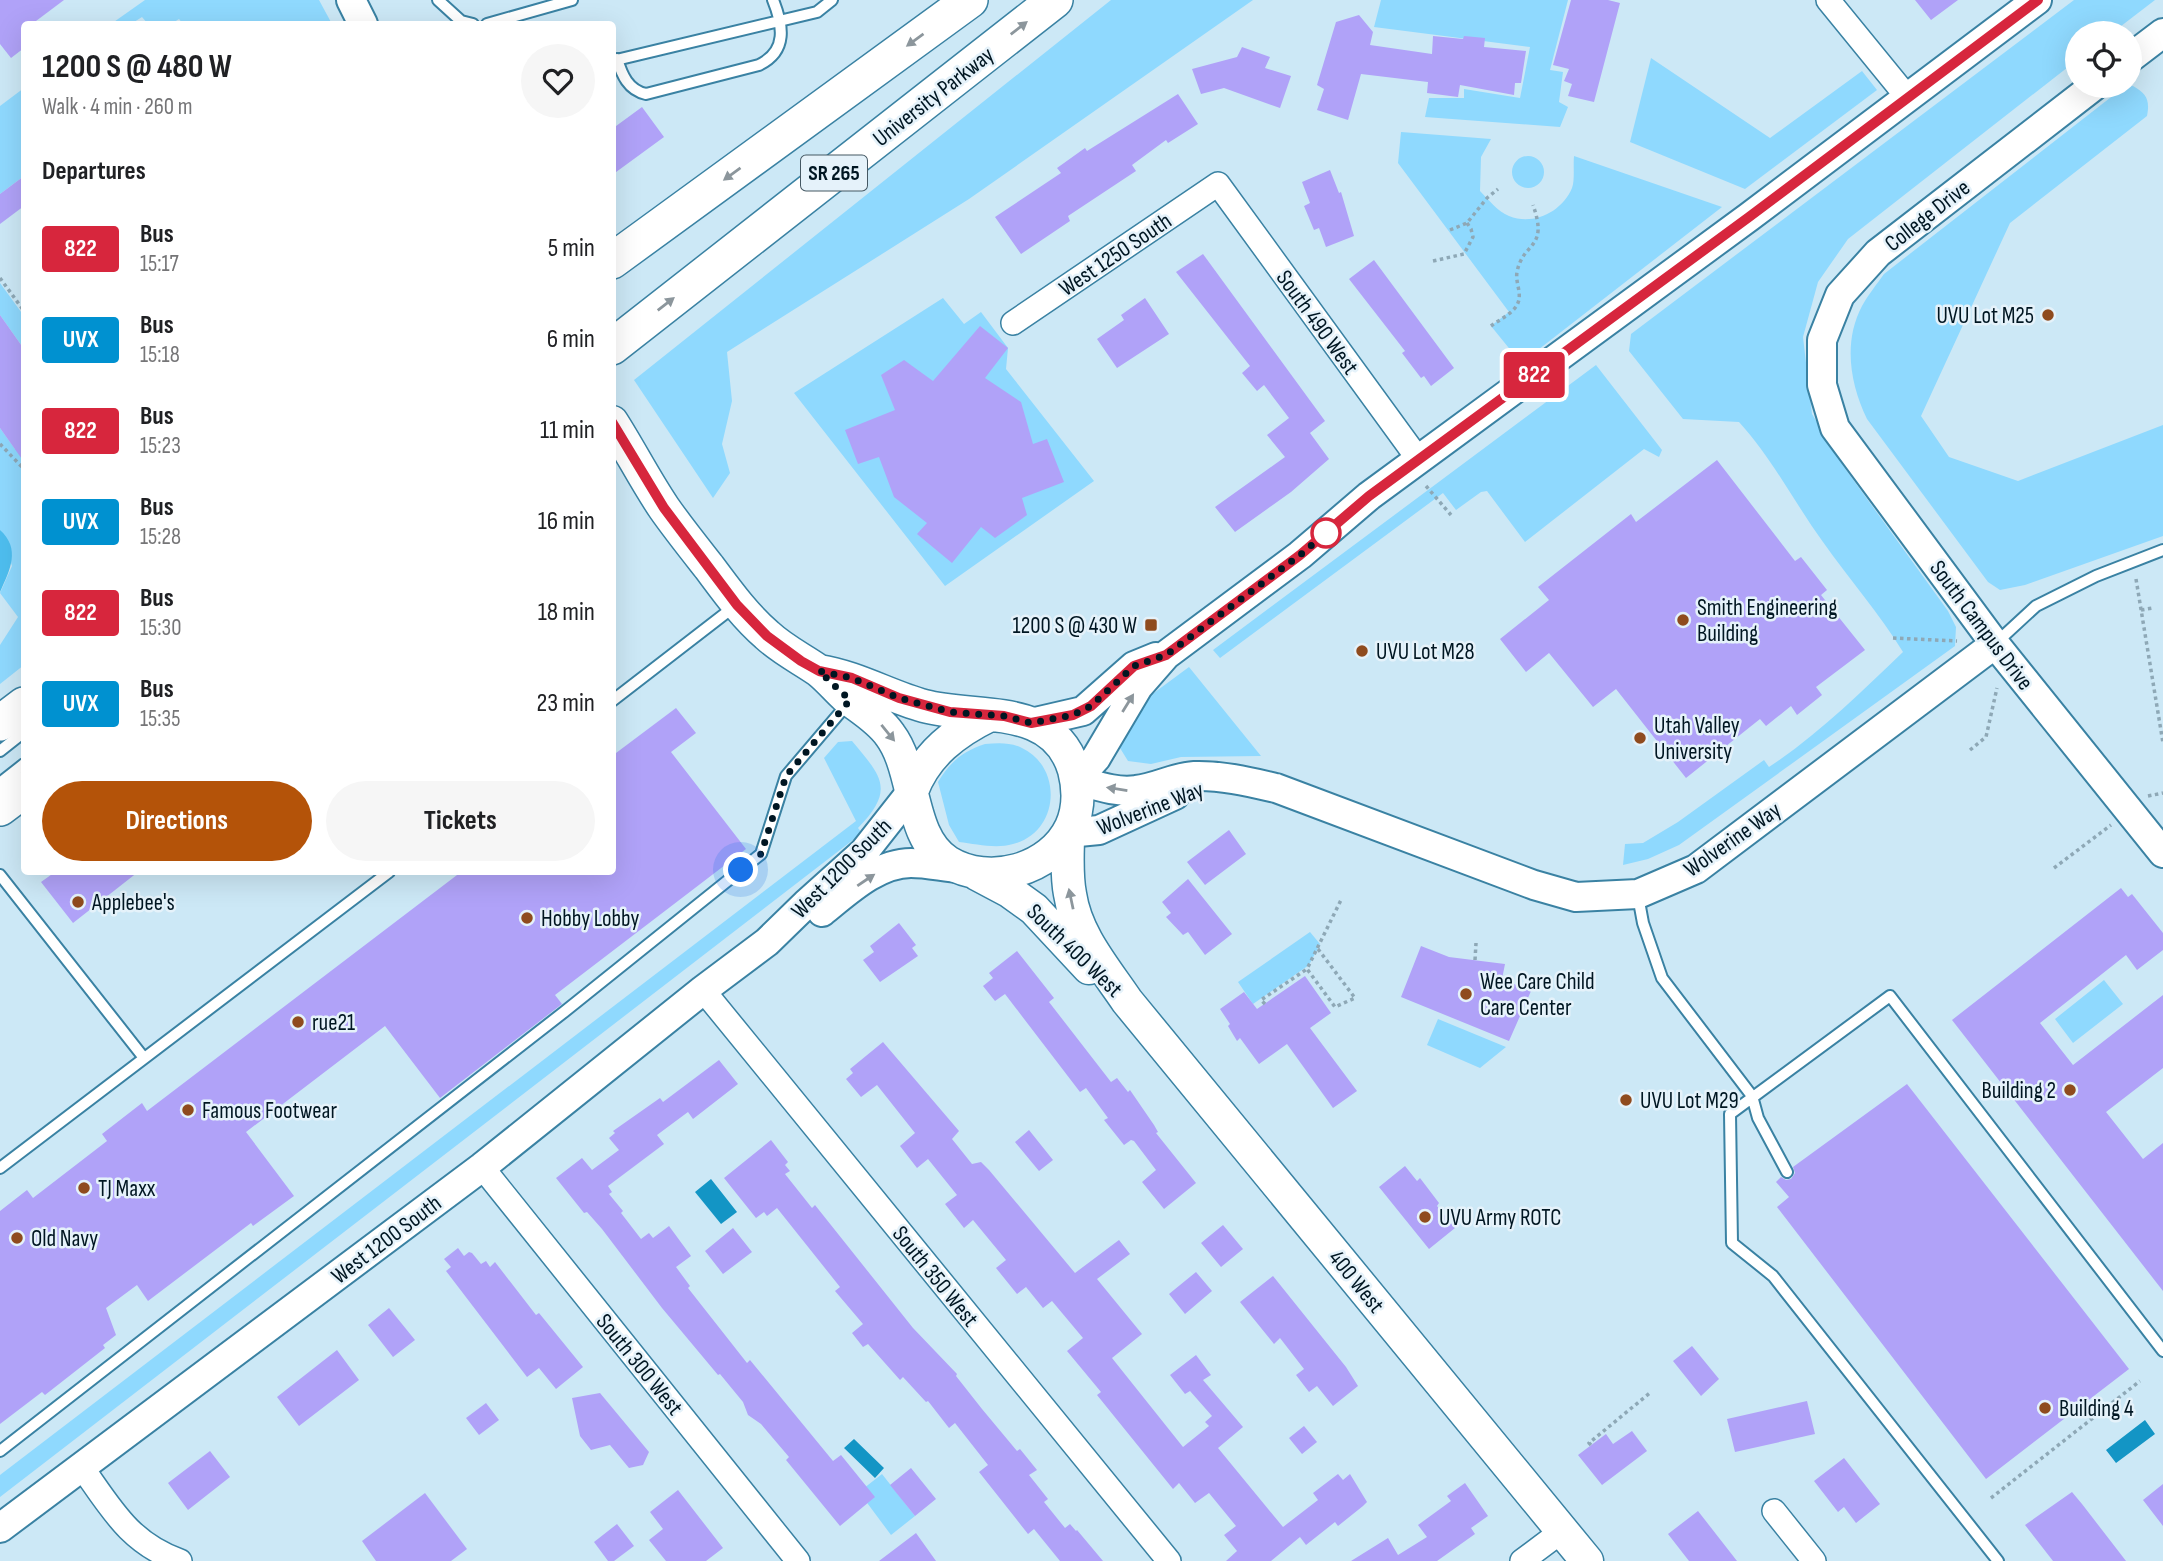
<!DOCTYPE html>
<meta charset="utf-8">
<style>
body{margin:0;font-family:"Sofia Sans Condensed",sans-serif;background:#f6f6f6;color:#202124;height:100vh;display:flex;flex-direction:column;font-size:26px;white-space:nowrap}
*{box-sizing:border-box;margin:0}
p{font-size:23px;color:#757577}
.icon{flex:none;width:38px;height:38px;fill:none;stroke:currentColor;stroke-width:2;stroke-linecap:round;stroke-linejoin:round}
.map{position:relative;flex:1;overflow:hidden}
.side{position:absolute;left:21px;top:21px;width:595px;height:854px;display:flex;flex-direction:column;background:#fff;border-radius:7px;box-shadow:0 7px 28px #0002}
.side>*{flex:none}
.badge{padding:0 14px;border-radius:5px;font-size:24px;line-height:46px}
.fabs{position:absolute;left:2065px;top:21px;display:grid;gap:14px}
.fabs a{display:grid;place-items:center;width:77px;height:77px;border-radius:50%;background:#fff;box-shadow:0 7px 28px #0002;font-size:35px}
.you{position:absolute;width:35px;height:35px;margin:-18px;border:5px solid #fff;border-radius:50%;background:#1a73e8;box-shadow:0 0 0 10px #1a73e833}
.map>.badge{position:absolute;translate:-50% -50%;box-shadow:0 0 0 4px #fff}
h2{padding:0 21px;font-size:26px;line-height:63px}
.round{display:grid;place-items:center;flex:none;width:74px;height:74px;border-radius:37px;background:#f6f6f6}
.head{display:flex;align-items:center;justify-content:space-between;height:119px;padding:0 21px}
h1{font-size:33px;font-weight:700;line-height:52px}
.primary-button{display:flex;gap:14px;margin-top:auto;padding:14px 21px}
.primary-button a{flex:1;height:80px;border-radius:42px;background:#b45309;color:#fff;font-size:28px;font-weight:700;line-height:80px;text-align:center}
.primary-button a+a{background:#f6f6f6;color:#202124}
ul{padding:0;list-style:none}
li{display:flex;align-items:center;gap:21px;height:91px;padding:0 21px}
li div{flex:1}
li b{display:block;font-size:26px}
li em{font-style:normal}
li .badge{min-width:77px;font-weight:700;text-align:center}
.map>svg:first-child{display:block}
.green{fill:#8fd9fe}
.forest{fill:#4ebeef}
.water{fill:#1395c5}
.building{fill:#b0a2f8}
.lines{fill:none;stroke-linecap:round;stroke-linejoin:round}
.service-casing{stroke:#3a82a3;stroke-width:14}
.minor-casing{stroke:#3a82a3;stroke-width:26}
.tertiary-casing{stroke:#3a82a3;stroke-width:32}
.secondary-casing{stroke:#3a82a3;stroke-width:35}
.primary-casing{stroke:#3a82a3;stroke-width:38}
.path{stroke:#8ea8b6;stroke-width:3.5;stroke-dasharray:3.5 3.5;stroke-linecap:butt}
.service{stroke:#fff;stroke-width:10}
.minor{stroke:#fff;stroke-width:23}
.tertiary{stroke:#fff;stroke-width:28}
.secondary{stroke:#fff;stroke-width:32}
.primary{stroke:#fff;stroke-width:35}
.oneway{fill:#8c969c}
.line-casing{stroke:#fff;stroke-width:16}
.line{stroke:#d7263d;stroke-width:10}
.walk{stroke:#001622;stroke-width:7;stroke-dasharray:0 12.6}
.poi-dot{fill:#8f4b1e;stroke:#e5f2fa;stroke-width:2.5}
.stop-dot{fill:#fff;stroke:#d7263d;stroke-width:3.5}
.labels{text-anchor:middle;stroke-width:5;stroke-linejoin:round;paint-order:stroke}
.shield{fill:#e5f2fa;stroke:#455863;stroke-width:2}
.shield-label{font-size:21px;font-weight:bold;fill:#001622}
.street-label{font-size:23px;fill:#001622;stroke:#e5f2fa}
.poi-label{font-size:23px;fill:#001622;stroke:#e5f2fa;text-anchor:start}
</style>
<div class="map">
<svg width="2163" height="1561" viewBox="0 0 2163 1561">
<rect width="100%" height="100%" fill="#cce8f6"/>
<path class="green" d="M145 0H319L332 24H183L179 19 171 24H148L142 17 131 24H111Z
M1111 0H1253L969 199 727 352 732 401 722 444 730 473 713 498 634 380Z
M1381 0H1568L1550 70 1563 72 1559 102 1568 107 1560 127 1425 117 1429 98H1464V89L1520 98 1530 47 1374 27Z
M2074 0H2155L2112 33H2077V60L1848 239 1818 282 1803 337 1812 414 1844 467 1948 611 1956 627 1955 646 1679 845 1648 859 1623 865 1625 844 1643 843 1678 822 1764 760 1769 767C1819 734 1860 693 1903 652 1879 613 1849 579 1823 542 1794 502 1772 458 1739 422L1683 419 1629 351 1631 334Z
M1651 58 1770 138 1862 71 1877 90 1745 189 1630 142Z
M2133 86C2147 94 2150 100 2147 116L2010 223 1921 416 1949 457 2018 481 2163 425V536L2025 585 2000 590 1988 582 1867 419C1850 384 1843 342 1862 306 1868 295 1877 284 1884 274L2124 87Z
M24 88V176L0 194V106Z
M1401 132 1491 139 1481 157 1480 191C1488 199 1498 212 1509 216 1533 226 1562 212 1572 188 1575 180 1573 165 1574 156L1722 207 1521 363 1491 326 1509 312 1398 163Z
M1512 172a16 16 0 1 1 32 0a16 16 0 1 1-32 0Z
M0 283 24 316V349L0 315Z
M943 298 964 324 981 312 1008 348 1006 369 1094 481 945 586 794 393Z
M1596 365 1662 450 1659 457 1644 449 1525 542 1487 491 1481 492 1456 510 1443 493 1220 658 1213 650Z
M0 428 15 449 24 442V665L0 684V645L18 617 0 593 12 566 0 530Z
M1189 667 1261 756 1181 757 1151 764 1128 761 1115 740 1124 715Z
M852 741C881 776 896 789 858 828L862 833 0 1497V1475L856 821 824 758 838 742Z
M985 744C998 743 1010 742 1022 748 1064 768 1059 833 1013 844 996 849 976 844 959 842L949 825 938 782C950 762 963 751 985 744Z
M1310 932 1320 944 1309 965 1253 1004 1238 982Z
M2104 980 2123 1004 2073 1043 2055 1019Z
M1438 1019 1506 1047 1480 1068 1427 1045Z
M882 1474 915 1516 891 1535 859 1492Z"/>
<path class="forest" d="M0 530C21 549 10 570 0 592Z"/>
<path class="water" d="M711 1179 737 1212 721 1224 695 1192Z
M2145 1420 2155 1434 2116 1463 2106 1450Z
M854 1439 884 1468 875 1478 844 1448Z"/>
<path class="building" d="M0 0H64L32 24H24V48L11 58 0 44Z
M1571 0H1608L1620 3 1594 102 1568 96 1572 84 1564 81 1569 69 1553 65Z
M1915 0H1958L1931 20Z
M1359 15 1373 32 1370 45 1432 54 1433 36 1463 39 1464 36 1485 38 1484 47 1526 51 1521 83H1515L1514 95 1460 85 1458 97 1427 93 1428 82 1361 74 1348 120 1317 110 1324 89 1317 85 1336 22Z
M1242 47 1270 57 1265 68 1291 76 1280 108 1224 88 1201 94 1192 69 1237 57Z
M1178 94 1198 124 1168 143 1166 140 1132 165 1136 171 1068 216 1070 221 1021 254 995 217 1061 173 1057 168 1085 148 1087 151Z
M642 107 664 137 612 175V129Z
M1330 170 1339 193 1341 192 1354 236 1326 247 1319 228 1314 230 1304 206 1310 203 1302 182Z
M24 176V206L0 224V194Z
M1203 254 1325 421 1310 433 1329 459 1291 492 1235 532 1215 507 1285 457 1267 435 1289 418 1264 385 1257 391 1242 373 1250 366 1176 272Z
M1374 260 1454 368 1431 386 1424 376 1421 378 1402 353 1405 351 1349 279Z
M1145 298 1169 334 1117 368 1097 339 1124 320 1121 315Z
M0 315 24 349V462L0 428Z
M980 326 1008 348 985 378 1021 402 1033 444 1047 439 1064 482 1022 498 1027 515 995 538 981 527 952 563 917 534 927 523 894 497 879 457 858 464 845 430 895 410 881 375 904 360 933 381Z
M1717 460 1795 561 1801 557 1827 590 1821 595 1865 650 1816 687 1822 695 1797 715 1791 706 1766 726 1760 719 1686 778 1616 689 1593 707 1549 653 1526 672 1500 639 1549 600 1538 587 1631 514 1636 522Z
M676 708 696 733 671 752 746 849 555 995 562 1004 440 1098 385 1026 246 1132 294 1196 253 1226 251 1223 148 1301 137 1285 106 1308 116 1335 103 1345 105 1348 45 1395 42 1392 0 1424V1211L27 1190 33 1198 107 1141 102 1134 142 1103 147 1111 461 872H612V756Z
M1229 830 1246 854 1205 885 1187 862Z
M55 872H138L73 923 41 882Z
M1188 879 1232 934 1205 955 1188 932 1183 935 1166 917 1171 913 1162 902Z
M2121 888 2128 897 2132 894 2163 933V950L2137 970 2126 955 2040 1023 2073 1065 2163 995V1068L2106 1112 2143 1159 2163 1143V1291L1952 1020Z
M899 923 916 945 912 948 918 956 880 982 863 960 874 952 870 946Z
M1421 946 1449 957 1505 964 1502 979 1531 991 1509 1041 1401 997Z
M1017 951 1054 998 1049 1002 1111 1082 1117 1078 1128 1092 1130 1090 1154 1125 1158 1132 1156 1133 1196 1183 1164 1209 1142 1182 1156 1170 1134 1141 1131 1140 1124 1145 1104 1120 1108 1118 1086 1088 1080 1092 1005 994 995 1001 983 986 993 978 989 973Z
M1305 976 1331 1013 1310 1028 1357 1091 1333 1108 1287 1044 1259 1064 1240 1038 1237 1041 1228 1026 1230 1024 1220 1009 1244 992 1257 1009Z
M883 1042 959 1131 952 1139 972 1164 981 1162 989 1170 1075 1273 1119 1240 1130 1254 1097 1279 1142 1334 1112 1358 1183 1447 1209 1426 1205 1422 1212 1416 1190 1391 1185 1394 1170 1375 1196 1355 1211 1375 1203 1380 1243 1427 1218 1448 1283 1527 1318 1500 1313 1493 1338 1474 1343 1480 1350 1474 1367 1502 1363 1506 1338 1526 1335 1522 1306 1545 1300 1537 1271 1561H1226L1237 1551 1224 1535 1236 1526 1209 1493 1195 1503 1179 1483 1173 1489 1097 1395 1101 1392 1067 1351 1083 1338 1052 1301 1043 1308 1026 1287 1017 1294 996 1268 1006 1260 973 1220 964 1228 945 1204 957 1195 928 1159 917 1168 900 1146 915 1133 877 1085 861 1097 846 1079 853 1073 850 1069Z
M719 1060 738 1084 693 1119 688 1112 657 1135 664 1144 608 1186 612 1192 609 1194 623 1211 621 1213 641 1239 649 1233 653 1238 669 1226 691 1256 676 1267 690 1286 688 1288 747 1363 750 1360 833 1461 841 1455 875 1497 840 1526 786 1460 789 1457 761 1424 748 1415 743 1402 720 1374 718 1375 662 1308 602 1229 587 1212 584 1213 556 1178 582 1158 592 1170 619 1150 609 1138 615 1133 613 1131 660 1098 663 1102Z
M1907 1084 2129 1369 1986 1479 1777 1207 1789 1197 1776 1182 1781 1177 1786 1180 1791 1179 1795 1173 1793 1167Z
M1029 1130 1053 1160 1039 1171 1015 1142Z
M771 1140 788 1162 785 1165 790 1171 785 1174 812 1208 815 1205 913 1328 957 1374 956 1376 982 1409 1017 1451 1020 1449 1037 1470 1029 1475 1048 1499 1044 1502 1065 1528 1070 1524 1076 1531 1077 1530 1103 1561H1060L1034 1529 1028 1534 979 1472 988 1465 955 1423 949 1428 928 1401 926 1402 903 1377 900 1380 868 1344 863 1347 852 1333 863 1324 835 1291 840 1287 777 1208 767 1216 764 1212 756 1218 724 1178Z
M1405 1166 1417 1181 1420 1178 1439 1203 1437 1206 1455 1228 1429 1249 1379 1187Z
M1223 1225 1243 1249 1221 1267 1201 1243Z
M733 1228 752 1252 723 1274 705 1251Z
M458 1248 464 1256 469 1252 472 1253 481 1264 486 1261 490 1267 495 1262 536 1315 539 1313 583 1367 556 1389 539 1368 527 1377 446 1271 451 1267 444 1259Z
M1196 1272 1212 1291 1185 1314 1169 1294Z
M1273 1276 1346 1367 1358 1386 1333 1406 1317 1386 1309 1392 1296 1375 1304 1369 1280 1338 1274 1344 1240 1302Z
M389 1308 415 1340 393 1357 368 1325Z
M1692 1346 1719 1379 1701 1396 1673 1361Z
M337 1350 359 1380 299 1426 277 1397Z
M600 1393 649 1452 643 1465 629 1468 610 1445 591 1450 580 1436 572 1398Z
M1807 1401 1815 1434 1735 1452 1727 1419Z
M486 1403 499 1420 479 1435 466 1418Z
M1304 1426 1317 1442 1302 1454 1289 1438Z
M1632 1431 1647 1451 1602 1485 1578 1455 1606 1434 1613 1444Z
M210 1451 230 1477 188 1510 168 1483Z
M1844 1458 1880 1504 1856 1523 1844 1507 1838 1512 1814 1481Z
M911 1468 936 1499 915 1516 890 1485Z
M1465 1483 1488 1516 1471 1528 1475 1534 1437 1561H1351L1388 1538 1398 1555 1427 1537 1418 1525 1451 1501 1447 1496Z
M2163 1484V1526L2143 1500Z
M678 1490 723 1548 706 1561H666L649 1540 663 1529 650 1512Z
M2072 1492 2082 1504 2126 1561H2053L2025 1525Z
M425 1493 467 1549 451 1561H376L362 1541Z
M1698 1511 1737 1561H1689L1668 1534Z
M617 1524 634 1546 614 1561H608L594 1542Z
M916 1533 936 1561H879Z"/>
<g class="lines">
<defs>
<path id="service" d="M438 0 461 21 473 24
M487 24 572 0
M617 59C622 75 628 90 646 94L759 65C788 51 783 25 773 0
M612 61 817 12 832 0
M1997 642 2036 606 2096 576 2163 550
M612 701 735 606
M0 751 24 732
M0 783 24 764
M0 875 144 1058
M1638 896 1643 923 1662 978 1752 1096 1758 1118 1787 1172
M0 1168 389 872
M0 1451 564 1012 761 854 786 776 849 702
M1998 1561 1773 1276 1732 1243 1730 1114 1890 996 2163 1351"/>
<path id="minor" d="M1828 0 1908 98
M1013 323 1218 184 1419 460
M703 990 1169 1561
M482 1167 798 1561
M81 1466C111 1508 129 1543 180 1561
M1774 1511 1814 1561
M1522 1561 1562 1531"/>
<path id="tertiary" d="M351 0 363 24
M2130 58 2163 33
M2094 86 1878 253 1840 295 1822 340V385L1835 428 1995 644 2163 853
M1031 723 1083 711 1134 666 1156 657
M1076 780 1096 758 1138 687 1166 655 1300 555 1369 496 1749 217 2037 0
M1076 780C1095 785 1116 793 1136 790 1156 788 1174 777 1194 776 1221 775 1250 782 1276 788L1534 885 1576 897 1638 894 1696 869 1995 644
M1068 833 1099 830 1175 795
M822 912C847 892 877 863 911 863 927 863 944 867 960 868
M0 1528 482 1167 703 990 767 942 806 904 864 852 912 791"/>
<path id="secondary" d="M612 422C630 450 645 480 664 508 678 528 694 548 709 567 727 591 744 615 767 635 783 650 802 659 819 671 829 679 837 689 846 697 861 709 879 719 890 735 917 771 908 837 948 862 989 887 1051 870 1071 827 1079 809 1079 789 1074 770 1054 702 977 720 924 706 888 696 857 677 819 671
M912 791C926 754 955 732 990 715
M1068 833C1068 853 1066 874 1070 894 1076 935 1104 967 1127 1001L1587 1561
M977 874 1009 891 1034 909 1089 968"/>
<path id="primary" d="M612 261 970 0
M612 347 1055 0
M0 723 24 705
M0 808 24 790"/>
</defs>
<use href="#service" class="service-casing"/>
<use href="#minor" class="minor-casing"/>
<use href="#tertiary" class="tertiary-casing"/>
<use href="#secondary" class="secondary-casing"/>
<use href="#primary" class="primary-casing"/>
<path class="path" d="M1450 230 1467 223 1487 198 1498 189
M1433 261 1464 254 1473 237 1471 229 1467 223
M0 278 24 311
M1491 326C1499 320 1512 314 1517 305 1523 294 1515 283 1517 272 1523 241 1549 250 1533 205
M0 444 24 469
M1426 486 1451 515
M2136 579 2163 743
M2141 610 2153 608
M1893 638 1957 641
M1970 750 1986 737 1997 688
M2148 796 2163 793
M2054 868 2111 825
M1318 949 1355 998 1335 1007 1307 969 1341 900
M1475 960 1476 943
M1265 1004 1261 1000 1307 969
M1591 1445 1589 1443 1651 1392
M1991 1498 2140 1381"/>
<use href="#service" class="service"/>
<use href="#minor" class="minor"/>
<use href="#tertiary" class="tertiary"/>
<use href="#secondary" class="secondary"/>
<use href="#primary" class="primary"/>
</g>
<defs><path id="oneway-solid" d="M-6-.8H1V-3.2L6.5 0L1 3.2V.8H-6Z" transform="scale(1.75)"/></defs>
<g class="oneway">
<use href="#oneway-solid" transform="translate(1019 28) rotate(-38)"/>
<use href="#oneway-solid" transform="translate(915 40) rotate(144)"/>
<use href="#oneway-solid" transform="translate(732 174) rotate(144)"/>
<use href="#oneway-solid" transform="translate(666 304) rotate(-38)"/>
<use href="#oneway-solid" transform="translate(1128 703) rotate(-58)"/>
<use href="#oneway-solid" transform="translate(888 733) rotate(51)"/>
<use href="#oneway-solid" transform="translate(1117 789) rotate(-171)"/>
<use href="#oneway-solid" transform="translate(866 880) rotate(-34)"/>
<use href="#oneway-solid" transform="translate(1071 899) rotate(-102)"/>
</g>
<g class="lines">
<defs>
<path id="line" d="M612 422 664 508 737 605 767 636 801 661 819 671 852 678 899 698 950 712 1004 716 1031 723 1073 715 1091 706 1134 666 1166 655 1300 555 1369 496 1749 217 2038 0"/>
</defs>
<use href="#line" class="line-casing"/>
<use href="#line" class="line"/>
<path class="walk" d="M741 870 761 854 786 776 850 700 819 671 852 678 899 698 950 712 1004 716 1031 723 1073 715 1091 706 1134 666 1166 655 1300 555 1331 529 1326 533"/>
</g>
<g class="poi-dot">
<circle cx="2048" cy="315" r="7"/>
<circle cx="1683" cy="620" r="7"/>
<rect x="1144" y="618" width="14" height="14" rx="3.5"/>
<circle cx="1362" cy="651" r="7"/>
<circle cx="1640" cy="738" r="7"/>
<circle cx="78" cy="902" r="7"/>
<circle cx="527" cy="918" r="7"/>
<circle cx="1466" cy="994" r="7"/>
<circle cx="298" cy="1022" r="7"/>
<circle cx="2070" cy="1090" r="7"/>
<circle cx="1626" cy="1100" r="7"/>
<circle cx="188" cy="1110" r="7"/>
<circle cx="84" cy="1188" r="7"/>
<circle cx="1425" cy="1217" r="7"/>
<circle cx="17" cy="1238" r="7"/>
<circle cx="2045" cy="1408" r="7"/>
</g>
<circle class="stop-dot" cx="1326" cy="533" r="14"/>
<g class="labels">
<rect class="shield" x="801" y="155.5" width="66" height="35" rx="5"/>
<g class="shield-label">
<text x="834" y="180">SR 265</text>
</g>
<g class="street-label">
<text transform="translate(933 96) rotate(-38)" y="8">University Parkway</text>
<text transform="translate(1927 215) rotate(-38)" y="8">College Drive</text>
<text transform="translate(1115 254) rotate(-34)" y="8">West 1250 South</text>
<text transform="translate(1318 322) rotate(54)" y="8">South 490 West</text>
<text transform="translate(1982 625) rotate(53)" y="8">South Campus Drive</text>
<text transform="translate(1150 808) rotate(-21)" y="8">Wolverine Way</text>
<text transform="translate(1732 839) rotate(-35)" y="8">Wolverine Way</text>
<text transform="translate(841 868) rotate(-45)" y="8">West 1200 South</text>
<text transform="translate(1075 950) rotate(44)" y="8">South 400 West</text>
<text transform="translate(386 1239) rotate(-37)" y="8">West 1200 South</text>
<text transform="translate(936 1276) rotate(51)" y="8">South 350 West</text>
<text transform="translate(1357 1281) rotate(51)" y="8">400 West</text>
<text transform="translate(640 1364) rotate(51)" y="8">South 300 West</text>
</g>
<g class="poi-label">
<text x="2034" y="323" text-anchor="end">UVU Lot M25</text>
<text x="1697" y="615">Smith Engineering<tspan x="1697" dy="26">Building</tspan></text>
<text x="1137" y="633" text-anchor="end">1200 S @ 430 W</text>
<text x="1376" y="659">UVU Lot M28</text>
<text x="1654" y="733">Utah Valley<tspan x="1654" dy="26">University</tspan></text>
<text x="92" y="910">Applebee's</text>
<text x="541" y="926">Hobby Lobby</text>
<text x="1480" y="989">Wee Care Child<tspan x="1480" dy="26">Care Center</tspan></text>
<text x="312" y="1030">rue21</text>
<text x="2056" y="1098" text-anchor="end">Building 2</text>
<text x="1640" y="1108">UVU Lot M29</text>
<text x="202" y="1118">Famous Footwear</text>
<text x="98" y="1196">TJ Maxx</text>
<text x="1439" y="1225">UVU Army ROTC</text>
<text x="31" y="1246">Old Navy</text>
<text x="2059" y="1416">Building 4</text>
</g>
</g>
</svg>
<div class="fabs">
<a><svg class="icon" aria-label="locate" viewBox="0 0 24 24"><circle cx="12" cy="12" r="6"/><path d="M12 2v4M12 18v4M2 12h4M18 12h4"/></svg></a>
</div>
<div class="you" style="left:741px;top:870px"></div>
<b class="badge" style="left:1534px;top:375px;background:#d7263d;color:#fff">822</b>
<section class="side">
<div class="head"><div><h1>1200 S @ 480 W</h1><p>Walk · 4 min · 260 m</p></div><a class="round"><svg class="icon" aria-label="heart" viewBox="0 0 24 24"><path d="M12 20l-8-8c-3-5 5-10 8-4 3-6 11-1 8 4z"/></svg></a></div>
<h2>Departures</h2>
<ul>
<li><span class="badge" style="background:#d7263d;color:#fff">822</span><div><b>Bus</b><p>15:17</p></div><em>5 min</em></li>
<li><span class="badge" style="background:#0091d0;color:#fff">UVX</span><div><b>Bus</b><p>15:18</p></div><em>6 min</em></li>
<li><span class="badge" style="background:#d7263d;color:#fff">822</span><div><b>Bus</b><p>15:23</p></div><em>11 min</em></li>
<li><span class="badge" style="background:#0091d0;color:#fff">UVX</span><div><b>Bus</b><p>15:28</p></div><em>16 min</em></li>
<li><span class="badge" style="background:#d7263d;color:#fff">822</span><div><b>Bus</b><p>15:30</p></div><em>18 min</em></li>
<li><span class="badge" style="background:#0091d0;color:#fff">UVX</span><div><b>Bus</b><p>15:35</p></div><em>23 min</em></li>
</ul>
<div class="primary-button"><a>Directions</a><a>Tickets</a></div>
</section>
</div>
